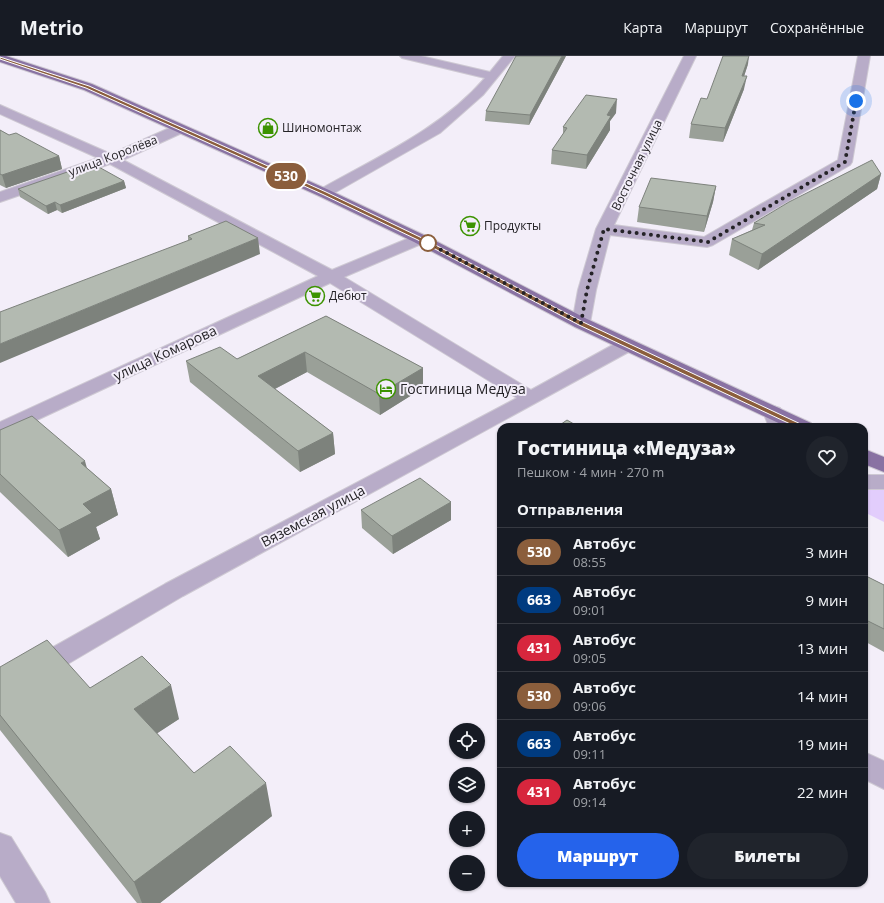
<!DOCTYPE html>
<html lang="ru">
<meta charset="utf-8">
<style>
body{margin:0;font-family:"Open Sans",sans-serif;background:#20242c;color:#f1f3f6;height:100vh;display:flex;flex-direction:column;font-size:15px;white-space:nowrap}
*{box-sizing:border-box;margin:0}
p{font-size:13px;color:#9ea1a6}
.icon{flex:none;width:22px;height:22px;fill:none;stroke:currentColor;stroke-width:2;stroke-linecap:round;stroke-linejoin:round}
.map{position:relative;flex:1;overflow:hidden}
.details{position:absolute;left:497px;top:367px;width:371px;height:464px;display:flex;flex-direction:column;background:#171b24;border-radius:12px;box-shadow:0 1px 3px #0004}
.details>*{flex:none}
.badge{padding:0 8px;border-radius:13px;font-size:14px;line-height:26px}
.fabs{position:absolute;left:449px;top:667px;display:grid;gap:8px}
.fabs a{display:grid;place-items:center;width:36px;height:36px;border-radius:50%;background:#171b24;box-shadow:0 1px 3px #0004;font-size:20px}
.you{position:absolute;width:20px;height:20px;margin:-10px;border:3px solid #fff;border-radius:50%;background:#1a73e8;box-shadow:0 0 0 6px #1a73e833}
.map>.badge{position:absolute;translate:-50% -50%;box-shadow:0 0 0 2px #fff}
h2{padding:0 20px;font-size:15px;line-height:36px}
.round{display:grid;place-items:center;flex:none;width:42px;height:42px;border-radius:21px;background:#20242c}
.headline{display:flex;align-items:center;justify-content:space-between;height:68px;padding:0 20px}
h1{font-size:19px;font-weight:800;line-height:30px}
.action{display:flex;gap:8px;margin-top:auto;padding:8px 20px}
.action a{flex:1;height:46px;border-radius:24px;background:#2563eb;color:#fff;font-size:16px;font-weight:800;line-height:46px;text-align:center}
.action a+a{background:#20242c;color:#f1f3f6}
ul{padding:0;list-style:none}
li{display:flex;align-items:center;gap:12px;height:48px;padding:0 20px;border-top:1px solid #363941}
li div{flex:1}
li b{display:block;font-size:15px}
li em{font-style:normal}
li .badge{min-width:44px;font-weight:700;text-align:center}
header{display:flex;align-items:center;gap:24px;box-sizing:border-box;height:56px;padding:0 20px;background:#171b24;border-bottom:1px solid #363941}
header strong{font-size:19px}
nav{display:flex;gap:22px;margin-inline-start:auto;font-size:14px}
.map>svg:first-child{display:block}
.green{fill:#e2cdfc}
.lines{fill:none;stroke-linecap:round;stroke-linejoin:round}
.minor-casing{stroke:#cec9d3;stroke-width:2}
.major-casing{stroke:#cec9d3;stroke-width:2}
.minor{fill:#b8acc8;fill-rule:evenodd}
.major{fill:#8972a3;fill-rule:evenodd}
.wall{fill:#9aa098}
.shaded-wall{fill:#7d827c}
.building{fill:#b3bab1;stroke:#7d827c}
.line{fill:#8b5e3c;stroke:#fff}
.walk{stroke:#252327;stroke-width:4;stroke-dasharray:0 7.2}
.stop-dot{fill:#fff;stroke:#8b5e3c;stroke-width:2}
.labels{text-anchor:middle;stroke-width:4;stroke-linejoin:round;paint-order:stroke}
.far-poi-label{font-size:12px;fill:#252327;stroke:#f3eef9;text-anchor:start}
.far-street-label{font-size:12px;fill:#252327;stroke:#f3eef9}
.street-label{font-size:14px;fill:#252327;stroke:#f3eef9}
.poi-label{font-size:14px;fill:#252327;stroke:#f3eef9;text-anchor:start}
</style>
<header>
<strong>Metrio</strong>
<nav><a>Карта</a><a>Маршрут</a><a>Сохранённые</a></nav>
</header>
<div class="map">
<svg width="884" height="847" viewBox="0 0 884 847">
<rect width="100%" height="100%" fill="#f3eef9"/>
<path class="green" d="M884 426V466L864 456V429Z"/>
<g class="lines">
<defs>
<path id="minor" d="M400 0H421L490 16 503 0H515L483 39 440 77 329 140 324 141 319 140 317 137 319 134C377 101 441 73 485 22L402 2Z
M684 0H696L614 169 704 181 838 104 858 0H870L852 106 850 109 713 189 707 191 610 179 596 234 590 267 587 271 581 272 575 271 572 267 578 234 596 173Z
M0 49 111 98 174 70H184L186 73 184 76 123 104 332 214 414 180 420 178 426 180 428 183 426 186 344 221 531 334 620 285 627 283 634 285 636 289 634 293 183 540 10 642 0 645V621L165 528 517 342 330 227 7 378 0 380V366L318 220 110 108 0 146V136L98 102 0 58Z
M773 350 780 352 789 371H769L763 356 766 352Z
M864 419H884V433H864Z
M864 696 884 705V733L864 723Z
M0 777 11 781 45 836 50 847H16L0 820Z"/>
<path id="major" d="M0 0H6L92 28 329 134 426 180 587 263 811 367 814 371H787L575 271 414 186 319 140 84 34 0 6Z
M864 393 884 401V416L864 408Z"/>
</defs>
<use href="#minor" class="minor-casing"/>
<use href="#major" class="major-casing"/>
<use href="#minor" class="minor"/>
<use href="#major" class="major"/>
</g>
<path class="wall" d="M566 0 529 69 485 65 486 55Z
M748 8 744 20V33L723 86 689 82 691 68Z
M616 57 610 65V74L586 113 551 108 552 94 563 79V71Z
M0 74 9 79 59 100 62 113 6 132 0 129Z
M79 115 124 125 126 132 62 157 57 154 48 158 20 141 18 133Z
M881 118 877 133 758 214 729 199 732 183 752 174 754 167Z
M716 130 713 146 704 176 637 166 639 151Z
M188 180 260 198 188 184Z
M326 260 423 312V332L380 359 307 316 275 333 333 377 335 398 300 416 190 326 186 305 237 303Z
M0 374 87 412 111 433 118 459 96 471 100 483 68 501 0 436Z
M451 446V464L393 498 362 472 361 454Z
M864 519 884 529V596L864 585Z
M0 611 90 632 179 663 157 677 194 717 272 760 160 847H137L0 674Z"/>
<path class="shaded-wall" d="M562 0H566L529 69 530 59Z
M749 0 748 8 740 33 742 20Z
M747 20 744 33 723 86 725 72Z
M617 43 616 57 610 65V74L586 113 587 99 607 59Z
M59 100 62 113 6 132 2 119Z
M881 118 877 133 758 214 762 198Z
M124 125 126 132 62 157 60 149Z
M716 130 713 146 704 176 707 160Z
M55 146 57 154 48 158 46 150Z
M258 182 260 198 0 307V288Z
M305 296 307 316 261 340 258 320Z
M423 312V332L380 359 379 338Z
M333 377 335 398 300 416 298 395Z
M85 405 92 431 81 407Z
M111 433 118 459 96 471 100 483 68 501 59 474 83 448Z
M451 446V464L393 498 392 480Z
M171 629 179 663 144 686 134 653Z
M266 727 272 760 160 847H142L134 826Z"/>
<path class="building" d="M516 0H562L530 59 486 55Z
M723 0H749L742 20H747L725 72 691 68 701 42 707 43Z
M586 39 617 43 607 59 611 60 587 99 552 94 567 72 563 71Z
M0 74 9 79 16 77 59 100 2 119 0 118Z
M872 104 881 118 762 198 732 183 765 169 754 167 789 146Z
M97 110 124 125 60 149 55 146 46 150 18 133 76 113 79 115Z
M651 122 716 130 707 160 639 151Z
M226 165 258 182 0 288V256L192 183 188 180Z
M326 260 423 312 379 338 305 296 258 320 333 377 298 395 186 305 220 291 237 303Z
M32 360 85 405 81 407 111 433 83 448 92 457 59 474 0 418V374Z
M567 364 579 371H557Z
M420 422 451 446 392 480 361 454Z
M864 519 884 529V573L864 563Z
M47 584 90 632 142 600 171 629 134 653 194 717 230 690 266 727 134 826 0 659V611Z
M864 706 867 708 864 712Z"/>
<path class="line" d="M0 1 89 30 326 136 422 182 583 266 807 371 803 373H801L579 269 418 184 322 138 86 32 0 3Z"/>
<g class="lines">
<path class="walk" d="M428 187 581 267 587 234 604 173 708 186 845 106 856 45"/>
</g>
<defs>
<symbol id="shop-ring" viewBox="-11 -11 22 22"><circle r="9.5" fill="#f3eef9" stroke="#3c9301" stroke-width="1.5"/><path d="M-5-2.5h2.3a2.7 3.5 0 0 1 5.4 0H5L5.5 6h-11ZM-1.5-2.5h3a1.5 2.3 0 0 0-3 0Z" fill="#3c9301"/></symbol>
<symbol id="supermarket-ring" viewBox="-11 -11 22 22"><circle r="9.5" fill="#f3eef9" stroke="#3c9301" stroke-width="1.5"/><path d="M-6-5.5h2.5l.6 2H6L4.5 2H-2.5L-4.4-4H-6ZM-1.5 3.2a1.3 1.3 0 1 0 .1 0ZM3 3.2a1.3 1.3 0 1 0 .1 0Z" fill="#3c9301"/></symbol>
<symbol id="hotel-ring" viewBox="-11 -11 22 22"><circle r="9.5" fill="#f3eef9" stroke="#3c9301" stroke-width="1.5"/><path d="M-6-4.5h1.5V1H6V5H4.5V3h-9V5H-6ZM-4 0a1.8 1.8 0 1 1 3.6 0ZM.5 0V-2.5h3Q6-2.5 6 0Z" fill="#3c9301"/></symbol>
</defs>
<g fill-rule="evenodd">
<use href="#shop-ring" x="257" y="61" width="22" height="22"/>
<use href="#supermarket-ring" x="459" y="159" width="22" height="22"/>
<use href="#supermarket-ring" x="304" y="229" width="22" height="22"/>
<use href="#hotel-ring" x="375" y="322" width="22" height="22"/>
</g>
<circle class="stop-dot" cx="428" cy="187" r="8"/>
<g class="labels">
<g class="far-poi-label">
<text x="282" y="76">Шиномонтаж</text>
<text x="484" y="174">Продукты</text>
<text x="329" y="244">Дебют</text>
</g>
<g class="far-street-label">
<text transform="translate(113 100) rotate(-21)" y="4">улица Королёва</text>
<text transform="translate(637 109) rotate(-64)" y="4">Восточная улица</text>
</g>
<g class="street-label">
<text transform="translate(165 297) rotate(-25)" y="5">улица Комарова</text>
<text transform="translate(313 460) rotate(-28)" y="5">Вяземская улица</text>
</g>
<g class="poi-label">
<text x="400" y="338">Гостиница Медуза</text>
</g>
</g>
</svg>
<div class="fabs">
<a><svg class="icon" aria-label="locate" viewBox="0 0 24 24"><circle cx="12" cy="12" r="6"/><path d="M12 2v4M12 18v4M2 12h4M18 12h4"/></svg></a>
<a><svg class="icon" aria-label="layers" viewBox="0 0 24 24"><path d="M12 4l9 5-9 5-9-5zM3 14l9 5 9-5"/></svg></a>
<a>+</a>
<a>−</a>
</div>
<div class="you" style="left:856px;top:45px"></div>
<b class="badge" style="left:286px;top:120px;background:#8b5e3c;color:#fff">530</b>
<section class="details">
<div class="headline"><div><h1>Гостиница «Медуза»</h1><p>Пешком · 4 мин · 270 m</p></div><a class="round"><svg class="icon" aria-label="heart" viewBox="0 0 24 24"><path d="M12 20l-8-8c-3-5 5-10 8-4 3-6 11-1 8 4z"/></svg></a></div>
<h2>Отправления</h2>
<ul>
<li><span class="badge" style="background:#8b5e3c;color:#fff">530</span><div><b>Автобус</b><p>08:55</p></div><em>3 мин</em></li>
<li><span class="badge" style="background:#003b80;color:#fff">663</span><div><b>Автобус</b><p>09:01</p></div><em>9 мин</em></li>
<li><span class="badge" style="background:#d7263d;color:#fff">431</span><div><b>Автобус</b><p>09:05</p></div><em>13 мин</em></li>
<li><span class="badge" style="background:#8b5e3c;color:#fff">530</span><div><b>Автобус</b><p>09:06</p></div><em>14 мин</em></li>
<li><span class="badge" style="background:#003b80;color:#fff">663</span><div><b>Автобус</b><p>09:11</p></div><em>19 мин</em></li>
<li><span class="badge" style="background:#d7263d;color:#fff">431</span><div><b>Автобус</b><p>09:14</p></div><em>22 мин</em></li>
</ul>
<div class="action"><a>Маршрут</a><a>Билеты</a></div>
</section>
</div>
